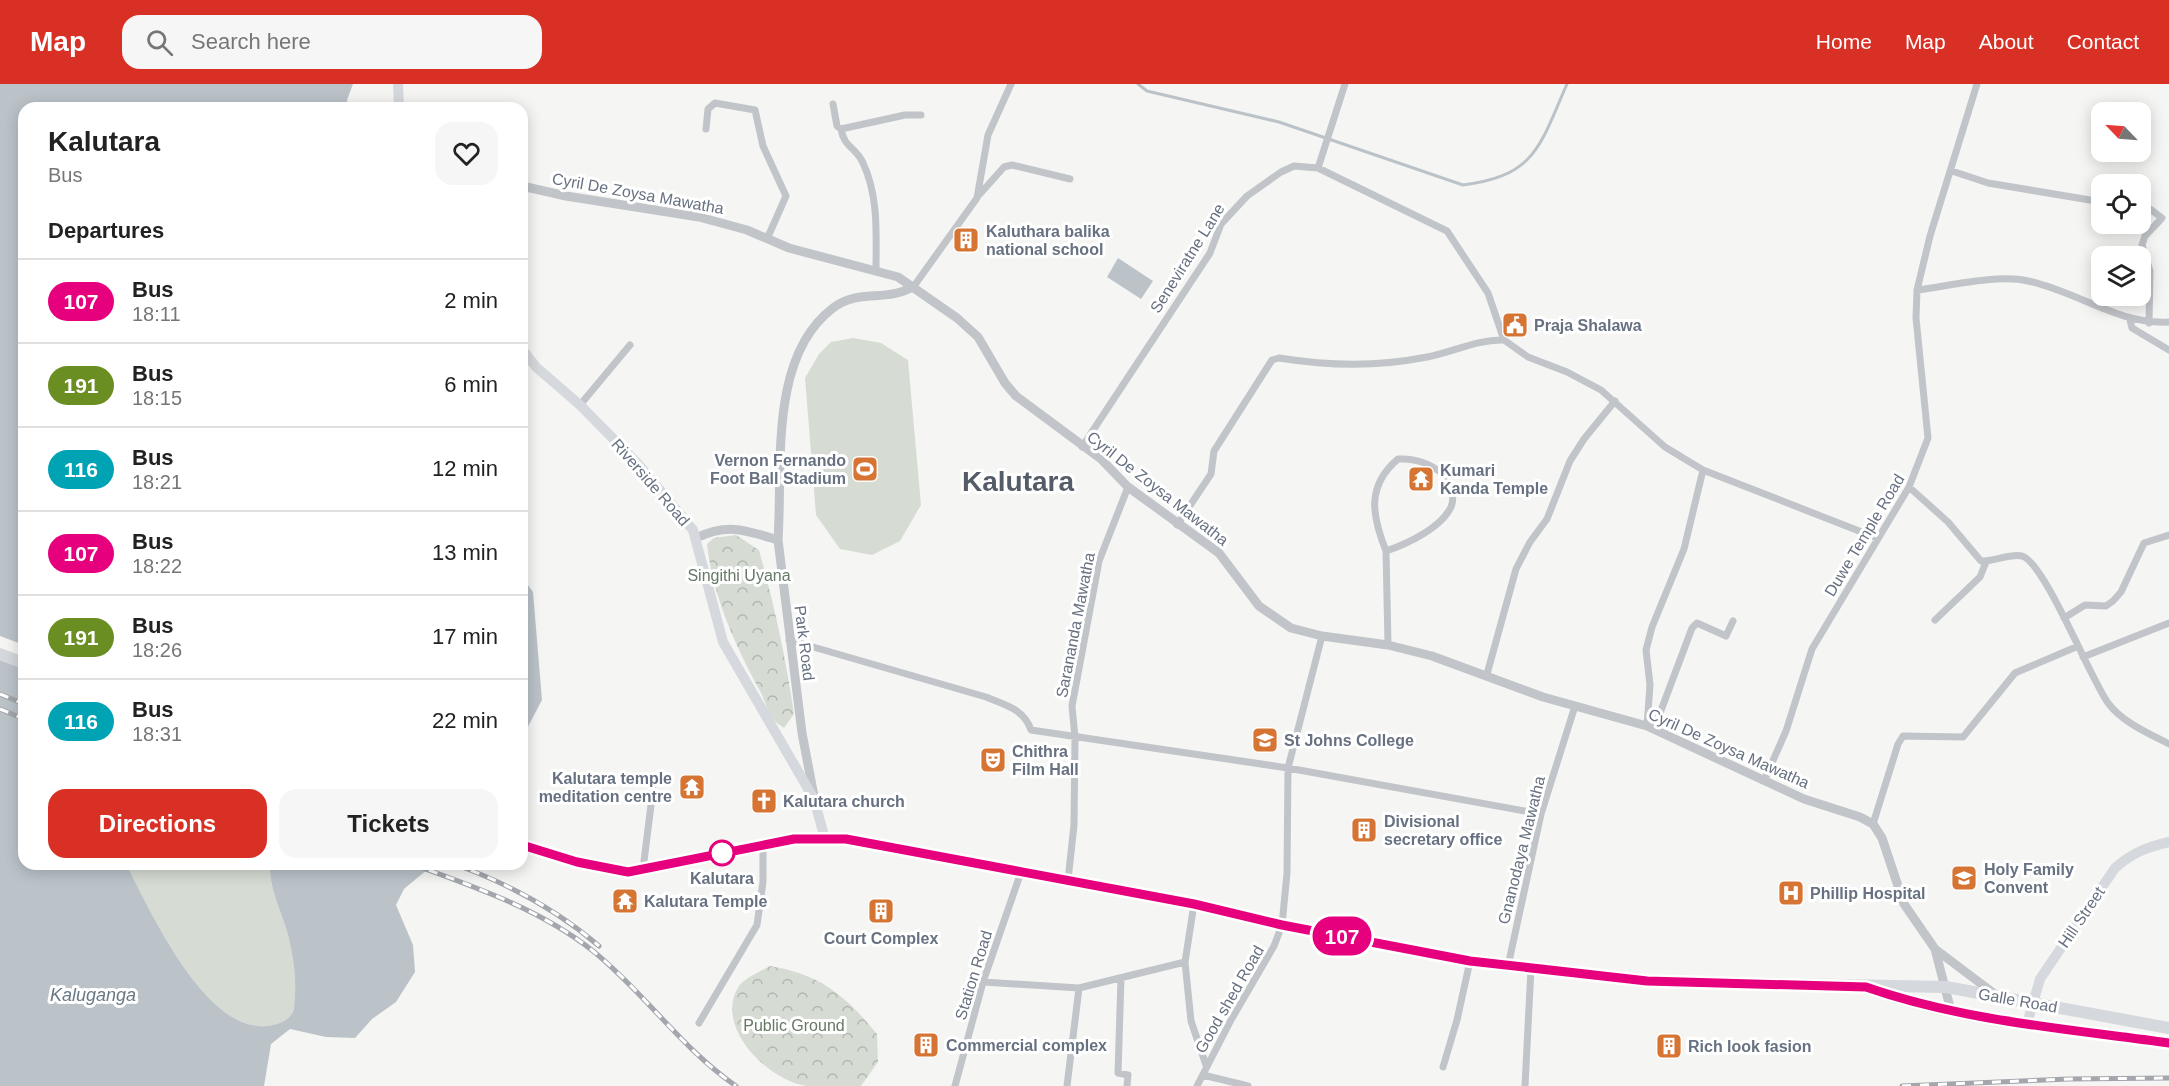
<!DOCTYPE html>
<style>
body{margin:0;font-family:Helvetica,sans-serif;background:#f6f6f6;color:#222;height:100vh;display:flex;flex-direction:column;font-size:22px;white-space:nowrap}
*{box-sizing:border-box;margin:0}
p{font-size:20px;color:#767676}
.icon{flex:none;width:33px;height:33px;fill:none;stroke:currentColor;stroke-width:2;stroke-linecap:round;stroke-linejoin:round}
.map{position:relative;flex:1;overflow:hidden}
.details{position:absolute;left:18px;top:18px;width:510px;height:768px;display:flex;flex-direction:column;background:#fff;border-radius:18px;box-shadow:0 3px 15px #0003}
.details>*{flex:none}
.badge{padding:0 12px;border-radius:20px;font-size:21px;line-height:39px}
.needle{width:39px;rotate:295deg}
.fabs{position:absolute;left:2091px;top:18px;display:grid;gap:12px}
.fabs a{display:grid;place-items:center;width:60px;height:60px;border-radius:12px;background:#fff;box-shadow:0 3px 15px #0003;font-size:30px}
.map>.badge{position:absolute;translate:-50% -50%;box-shadow:0 0 0 3px #fff}
h2{padding:0 30px;font-size:22px;line-height:54px}
.round{display:grid;place-items:center;flex:none;width:63px;height:63px;border-radius:18px;background:#f6f6f6}
.headline{display:flex;align-items:center;justify-content:space-between;height:102px;padding:0 30px}
h1{font-size:28px;font-weight:700;line-height:45px}
.primary-button{display:flex;gap:12px;margin-top:auto;padding:12px 30px}
.primary-button a{flex:1;height:69px;border-radius:18px;background:#d93025;color:#fff;font-size:24px;font-weight:700;line-height:69px;text-align:center}
.primary-button a+a{background:#f6f6f6;color:#222}
ul{padding:0;list-style:none}
li{display:flex;align-items:center;gap:18px;height:84px;padding:0 30px;border-top:2px solid #e0e0e0}
li div{flex:1}
li b{display:block;font-size:22px}
li em{font-style:normal}
li .badge{min-width:66px;font-weight:700;text-align:center}
header{display:flex;align-items:center;gap:36px;box-sizing:border-box;height:84px;padding:0 30px;background:#d93025;color:#fff}
header strong{font-size:28px}
nav{display:flex;gap:33px;margin-inline-start:auto;font-size:21px}
.search{width:420px;height:54px;background:#f6f6f6;display:flex;align-items:center;gap:15px;box-sizing:border-box;padding:0 21px;border-radius:18px;color:#767676;font-size:22px}
.map>svg:first-child{display:block}
.grass{fill:#d6dcd4}
.forest{fill:url(#forest-crowns)}
.water{fill:#bbc3c9}
.pier{fill:#f5f6f3}
.lines{fill:none;stroke-linecap:round;stroke-linejoin:round}
.stream{stroke:#bbc3c9;stroke-width:3}
.minor{stroke:#c1c4c8;stroke-width:7}
.tertiary{stroke:#c1c4c8;stroke-width:9}
.secondary{stroke:#d5d8dc;stroke-width:10}
.primary{stroke:#d5d8dc;stroke-width:10}
.trunk{stroke:#d5d8dc;stroke-width:12}
.rail-casing{stroke:#a3a6ac;stroke-width:5}
.rail{stroke:#fff;stroke-width:3;stroke-dasharray:9;stroke-linecap:butt}
.line-casing{stroke:#fff;stroke-width:14}
.line{stroke:#e6007e;stroke-width:9}
.stop-dot{fill:#fff;stroke:#e6007e;stroke-width:3}
.labels{text-anchor:middle;stroke-width:6;stroke-linejoin:round;paint-order:stroke}
.street-label{font-size:16px;fill:#677181;stroke:#fff}
.poi-label{font-size:16px;font-weight:bold;fill:#677181;stroke:#fff;text-anchor:start}
.park-label{font-size:16px;fill:#667965;stroke:#fff}
.stop-label{font-size:16px;font-weight:bold;fill:#677181;stroke:#fff}
.water-label{font-size:18px;font-style:italic;fill:#687885;stroke:#fff}
.town-label{font-size:28px;font-weight:bold;fill:#545c67;stroke:#fff}
</style>
<header>
<strong>Map</strong>
<div class="search"><svg class="icon" aria-label="search" viewBox="0 0 24 24"><circle cx="10" cy="10" r="6"/><path d="M15 15l6 6"/></svg>Search here</div>
<nav><a>Home</a><a>Map</a><a>About</a><a>Contact</a></nav>
</header>
<div class="map">
<svg width="2169" height="1002" viewBox="0 0 2169 1002">
<defs>
<pattern id="forest-crowns" width="20" height="18" patternUnits="userSpaceOnUse" patternTransform="scale(1.5)"><rect width="20" height="18" fill="#d6dcd4"/><path d="M2 6a3 3 0 1 1 6 0M12 15a3 3 0 1 1 6 0" fill="none" stroke="#b1b7b1"/></pattern>
</defs>
<rect width="100%" height="100%" fill="#f5f6f3"/>
<path class="grass" d="M853 254 881 259 908 276 921 421 900 457 872 471 840 465 816 431 805 294 819 270 831 258Z
M126 780H270C269 808 283 829 289 855 293 872 296 892 295 910 294 915 295 923 293 928 289 938 276 941 266 942 205 948 150 826 126 780Z"/>
<path class="forest" d="M736 451 759 466C774 520 786 574 794 630L784 644C766 633 769 624 760 607 735 561 713 513 707 460L714 454Z
M770 882C820 890 846 912 877 950L878 978 861 1002C844 1002 823 1002 806 1002 767 996 713 942 739 902 744 894 761 887 770 882Z"/>
<path class="water" d="M0 0H353L347 16 348 24H24V780H126C150 826 205 948 266 942 276 941 288 938 293 928 295 923 294 915 295 910 296 892 293 872 289 855 283 829 269 808 270 780H434L404 805 396 821 413 861 415 888 396 918 372 935 355 954 326 953 290 945 271 960 264 1002H0Z
M1118 174 1153 197 1141 215 1107 193Z
M522 493 533 508 542 616 522 654Z"/>
<path class="pier" d="M0 552 24 561V585L0 576Z"/>
<g class="lines">
<path class="stream" d="M1138 0 1147 7 1279 38 1463 101C1536 92 1540 61 1567 0"/>
<path class="minor" d="M833 20 837 42 841 45 905 31H921
M706 45 708 25 715 19 755 26 763 62 786 112 767 155
M841 45C844 64 856 63 863 79 879 113 876 151 876 187
M1318 84 1345 0
M1952 87 1988 99 2102 118
M979 111 1004 83 1012 81 1070 95
M2140 124 2150 125 2162 134 2145 152 2142 161 2150 187 2149 239
M914 202 977 114 988 51 1011 0
M1917 206C1949 202 1997 190 2028 197 2077 207 2118 241 2169 238
M2130 236 2132 244 2169 266
M1504 256 1528 273 1567 288 1601 306 1665 363 1703 386 1877 454
M580 321 630 261
M1082 363 1210 169 1221 140 1247 112 1281 88 1294 82 1318 84 1447 147 1488 209 1504 256
M1909 403 1948 438 1981 477C1994 478 2010 469 2022 472 2045 479 2089 592 2108 619 2122 638 2148 649 2169 660
M1177 441 1211 390 1214 367 1272 276 1279 274C1330 282 1376 283 1427 273 1453 268 1478 255 1504 256
M1386 467C1372 432 1366 402 1398 375 1419 374 1433 381 1449 395 1451 404 1455 414 1451 423 1441 444 1407 460 1386 467L1388 561
M2064 534 2085 521 2106 522 2113 517 2121 508 2144 459 2169 451
M1935 536 1980 493 1986 478
M789 556 986 613C1005 621 1024 625 1031 646L1288 684 1541 730
M2083 573 2169 539
M1487 590 1516 485 1530 458 1547 435 1570 377 1584 355 1615 317
M1647 642 1650 601 1646 566 1652 543 1684 465 1703 386
M1654 645 1692 544 1697 539 1726 552 1733 537
M1764 697 1786 647 1812 565 1909 403 1928 354 1916 234 1917 206 1930 152 1977 0
M1873 740 1898 660 1903 652 1963 653 2015 589 2076 563
M643 785 653 705
M1068 796 1074 741 1075 654 1072 622 1099 477 1128 403
M1194 820 1185 878 1191 937 1206 981
M1508 882 1541 730 1575 622
M1121 894 1118 989 1128 991 1127 1002
M983 898 1079 904 1185 878
M699 939 757 841 763 798V761
M1443 983 1457 936 1470 877
M1203 991 1248 1002
M955 1002 983 898 1021 788
M1067 1002 1079 904
M1197 1002 1231 936 1274 862 1282 841 1287 789 1288 684 1322 552
M1525 1002 1531 884"/>
<path class="tertiary" d="M522 102 566 112 699 133 747 146 789 164 898 193 957 234 978 253 1005 299 1016 312 1101 375 1128 403 1219 469 1259 522 1291 544 1322 552 1388 561 1432 572 1543 613 1647 642 1804 715 1860 733 1873 740 1882 754 1904 820 1935 865 1951 927
M696 454C728 439 745 446 778 456L802 649 814 712
M778 456C783 384 768 273 833 224 858 204 887 219 914 202
M1935 865 1996 911"/>
<path class="secondary" d="M2027 940 2040 895 2115 784C2132 769 2147 763 2169 758"/>
<path class="primary" d="M398 0 399 24
M522 265 536 283 580 321 638 380 693 446 723 558 814 715 825 755"/>
<path class="trunk" d="M0 570 24 579
M522 761 577 778 628 788 794 755H846L1194 820 1282 841 1470 877 1647 897 1946 903 2169 944
M1873 906C1967 939 2071 946 2169 959"/>
<defs>
<path id="rail" d="M0 610 24 620
M0 625 24 635
M412 780C475 803 540 825 593 867 644 908 682 965 736 1002
M454 780C507 799 556 825 599 862
M1902 1002 2069 995 2169 994"/>
</defs>
<use href="#rail" class="rail-casing"/>
<use href="#rail" class="rail"/>
</g>
<g class="lines">
<defs>
<path id="line" d="M522 761 577 778 628 788 794 755H846L1194 820 1282 841 1470 877 1647 897 1866 903C1963 937 2068 945 2169 959"/>
</defs>
<use href="#line" class="line-casing"/>
<use href="#line" class="line"/>
</g>
<defs>
<symbol id="building-square" viewBox="-11 -11 22 22"><rect x="-9" y="-9" width="18" height="18" rx="4" fill="#d57433" stroke="#fff"/><path d="M-4-6H4V6H1V3H-1V6H-4ZM-2.5-4.3h1.7v1.8h-1.7ZM.8-4.3h1.7v1.8H.8ZM-2.5-1h1.7V.8h-1.7ZM.8-1h1.7V.8H.8Z" fill="#fff"/></symbol>
<symbol id="civic-square" viewBox="-11 -11 22 22"><rect x="-9" y="-9" width="18" height="18" rx="4" fill="#d57433" stroke="#fff"/><path d="M-.6-6.5H3V-4.5H.6V-3L4-1V1h2V6H-6V1h2V-1L-.6-3ZM-1.2 2.5V6h2.4V2.5Z" fill="#fff"/></symbol>
<symbol id="stadium-square" viewBox="-11 -11 22 22"><rect x="-9" y="-9" width="18" height="18" rx="4" fill="#d57433" stroke="#fff"/><path d="M0-5a6.5 5 0 1 0 0 10a6.5 5 0 1 0 0-10ZM-3.5-1.8h7v3.6h-7Z" fill="#fff"/></symbol>
<symbol id="temple-square" viewBox="-11 -11 22 22"><rect x="-9" y="-9" width="18" height="18" rx="4" fill="#d57433" stroke="#fff"/><path d="M0-6L5-2H3V0L6.5 2.5H4V6H1.5V3h-3V6H-4V2.5H-6.5L-3 0V-2H-5Z" fill="#fff"/></symbol>
<symbol id="school-square" viewBox="-11 -11 22 22"><rect x="-9" y="-9" width="18" height="18" rx="4" fill="#d57433" stroke="#fff"/><path d="M0-5L7-2L0 1L-7-2ZM-4 1L0 2.5L4 1V4Q0 6-4 4Z" fill="#fff"/></symbol>
<symbol id="theatre-square" viewBox="-11 -11 22 22"><rect x="-9" y="-9" width="18" height="18" rx="4" fill="#d57433" stroke="#fff"/><path d="M-5-5.5Q0-4 5-5.5V0Q5 5 0 6Q-5 5-5 0ZM-3.3-2.5H-1v1.5H-3.3ZM1-2.5H3.3v1.5H1ZM-2.8 1Q0 5.5 2.8 1Z" fill="#fff"/></symbol>
<symbol id="church-square" viewBox="-11 -11 22 22"><rect x="-9" y="-9" width="18" height="18" rx="4" fill="#d57433" stroke="#fff"/><path d="M-1.2-6h2.4v3.5h3.3v2.4h-3.3V6h-2.4V-.1h-3.3v-2.4h3.3Z" fill="#fff"/></symbol>
<symbol id="hospital-square" viewBox="-11 -11 22 22"><rect x="-9" y="-9" width="18" height="18" rx="4" fill="#d57433" stroke="#fff"/><path d="M-5-5h3v3.5h4V-5h3V5h-3V1.5h-4V5h-3Z" fill="#fff"/></symbol>
</defs>
<g fill-rule="evenodd">
<use href="#building-square" x="951" y="141" width="30" height="30"/>
<use href="#civic-square" x="1500" y="226" width="30" height="30"/>
<use href="#stadium-square" x="850" y="370" width="30" height="30"/>
<use href="#temple-square" x="1406" y="380" width="30" height="30"/>
<use href="#school-square" x="1250" y="641" width="30" height="30"/>
<use href="#theatre-square" x="978" y="661" width="30" height="30"/>
<use href="#temple-square" x="677" y="688" width="30" height="30"/>
<use href="#church-square" x="749" y="702" width="30" height="30"/>
<use href="#building-square" x="1349" y="731" width="30" height="30"/>
<use href="#school-square" x="1949" y="779" width="30" height="30"/>
<use href="#hospital-square" x="1776" y="794" width="30" height="30"/>
<use href="#temple-square" x="610" y="802" width="30" height="30"/>
<use href="#building-square" x="866" y="812" width="30" height="30"/>
<use href="#building-square" x="911" y="946" width="30" height="30"/>
<use href="#building-square" x="1654" y="947" width="30" height="30"/>
</g>
<circle class="stop-dot" cx="722" cy="769" r="12"/>
<g class="labels">
<g class="street-label">
<text transform="translate(638 109) rotate(10)" y="6">Cyril De Zoysa Mawatha</text>
<text transform="translate(1187 174) rotate(-58)" y="6">Seneviratne Lane</text>
<text transform="translate(651 398) rotate(49)" y="6">Riverside Road</text>
<text transform="translate(1158 404) rotate(38)" y="6">Cyril De Zoysa Mawatha</text>
<text transform="translate(1864 451) rotate(-59)" y="6">Duwe Temple Road</text>
<text transform="translate(1075 541) rotate(-79)" y="6">Sarananda Mawatha</text>
<text transform="translate(805 559) rotate(83)" y="6">Park Road</text>
<text transform="translate(1729 664) rotate(24)" y="6">Cyril De Zoysa Mawatha</text>
<text transform="translate(1521 766) rotate(-76)" y="6">Gnanodaya Mawatha</text>
<text transform="translate(2081 833) rotate(-56)" y="6">Hill Street</text>
<text transform="translate(973 891) rotate(-73)" y="6">Station Road</text>
<text transform="translate(1229 915) rotate(-60)" y="6">Good shed Road</text>
<text transform="translate(2018 916) rotate(10)" y="6">Galle Road</text>
</g>
<g class="poi-label">
<text x="986" y="153">Kaluthara balika<tspan x="986" dy="18">national school</tspan></text>
<text x="1534" y="247">Praja Shalawa</text>
<text x="846" y="382" text-anchor="end">Vernon Fernando<tspan x="846" dy="18">Foot Ball Stadium</tspan></text>
<text x="1440" y="392">Kumari<tspan x="1440" dy="18">Kanda Temple</tspan></text>
<text x="1284" y="662">St Johns College</text>
<text x="1012" y="673">Chithra<tspan x="1012" dy="18">Film Hall</tspan></text>
<text x="672" y="700" text-anchor="end">Kalutara temple<tspan x="672" dy="18">meditation centre</tspan></text>
<text x="783" y="723">Kalutara church</text>
<text x="1384" y="743">Divisional<tspan x="1384" dy="18">secretary office</tspan></text>
<text x="1984" y="791">Holy Family<tspan x="1984" dy="18">Convent</tspan></text>
<text x="1810" y="815">Phillip Hospital</text>
<text x="644" y="823">Kalutara Temple</text>
<text x="881" y="860" text-anchor="middle">Court Complex</text>
<text x="946" y="967">Commercial complex</text>
<text x="1688" y="968">Rich look fasion</text>
</g>
<g class="park-label">
<text x="739" y="497">Singithi Uyana</text>
<text x="794" y="947">Public Ground</text>
</g>
<g class="stop-label">
<text x="722" y="800">Kalutara</text>
</g>
<g class="water-label">
<text x="93" y="917">Kaluganga</text>
</g>
<g class="town-label">
<text x="1018" y="407">Kalutara</text>
</g>
</g>
</svg>
<div class="fabs">
<a><svg class="needle" viewBox="-14 -14 28 28"><path d="M0-13l5 13h-10z" fill="#e53935"/><path d="M0 13l5-13h-10z" fill="#767676"/></svg></a>
<a><svg class="icon" aria-label="locate" viewBox="0 0 24 24"><circle cx="12" cy="12" r="6"/><path d="M12 2v4M12 18v4M2 12h4M18 12h4"/></svg></a>
<a><svg class="icon" aria-label="layers" viewBox="0 0 24 24"><path d="M12 4l9 5-9 5-9-5zM3 14l9 5 9-5"/></svg></a>
</div>
<b class="badge" style="left:1342px;top:852px;background:#e6007e;color:#fff">107</b>
<section class="details">
<div class="headline"><div><h1>Kalutara</h1><p>Bus</p></div><a class="round"><svg class="icon" aria-label="heart" viewBox="0 0 24 24"><path d="M12 20l-8-8c-3-5 5-10 8-4 3-6 11-1 8 4z"/></svg></a></div>
<h2>Departures</h2>
<ul>
<li><span class="badge" style="background:#e6007e;color:#fff">107</span><div><b>Bus</b><p>18:11</p></div><em>2 min</em></li>
<li><span class="badge" style="background:#6b8e23;color:#fff">191</span><div><b>Bus</b><p>18:15</p></div><em>6 min</em></li>
<li><span class="badge" style="background:#00a3b4;color:#fff">116</span><div><b>Bus</b><p>18:21</p></div><em>12 min</em></li>
<li><span class="badge" style="background:#e6007e;color:#fff">107</span><div><b>Bus</b><p>18:22</p></div><em>13 min</em></li>
<li><span class="badge" style="background:#6b8e23;color:#fff">191</span><div><b>Bus</b><p>18:26</p></div><em>17 min</em></li>
<li><span class="badge" style="background:#00a3b4;color:#fff">116</span><div><b>Bus</b><p>18:31</p></div><em>22 min</em></li>
</ul>
<div class="primary-button"><a>Directions</a><a>Tickets</a></div>
</section>
</div>
